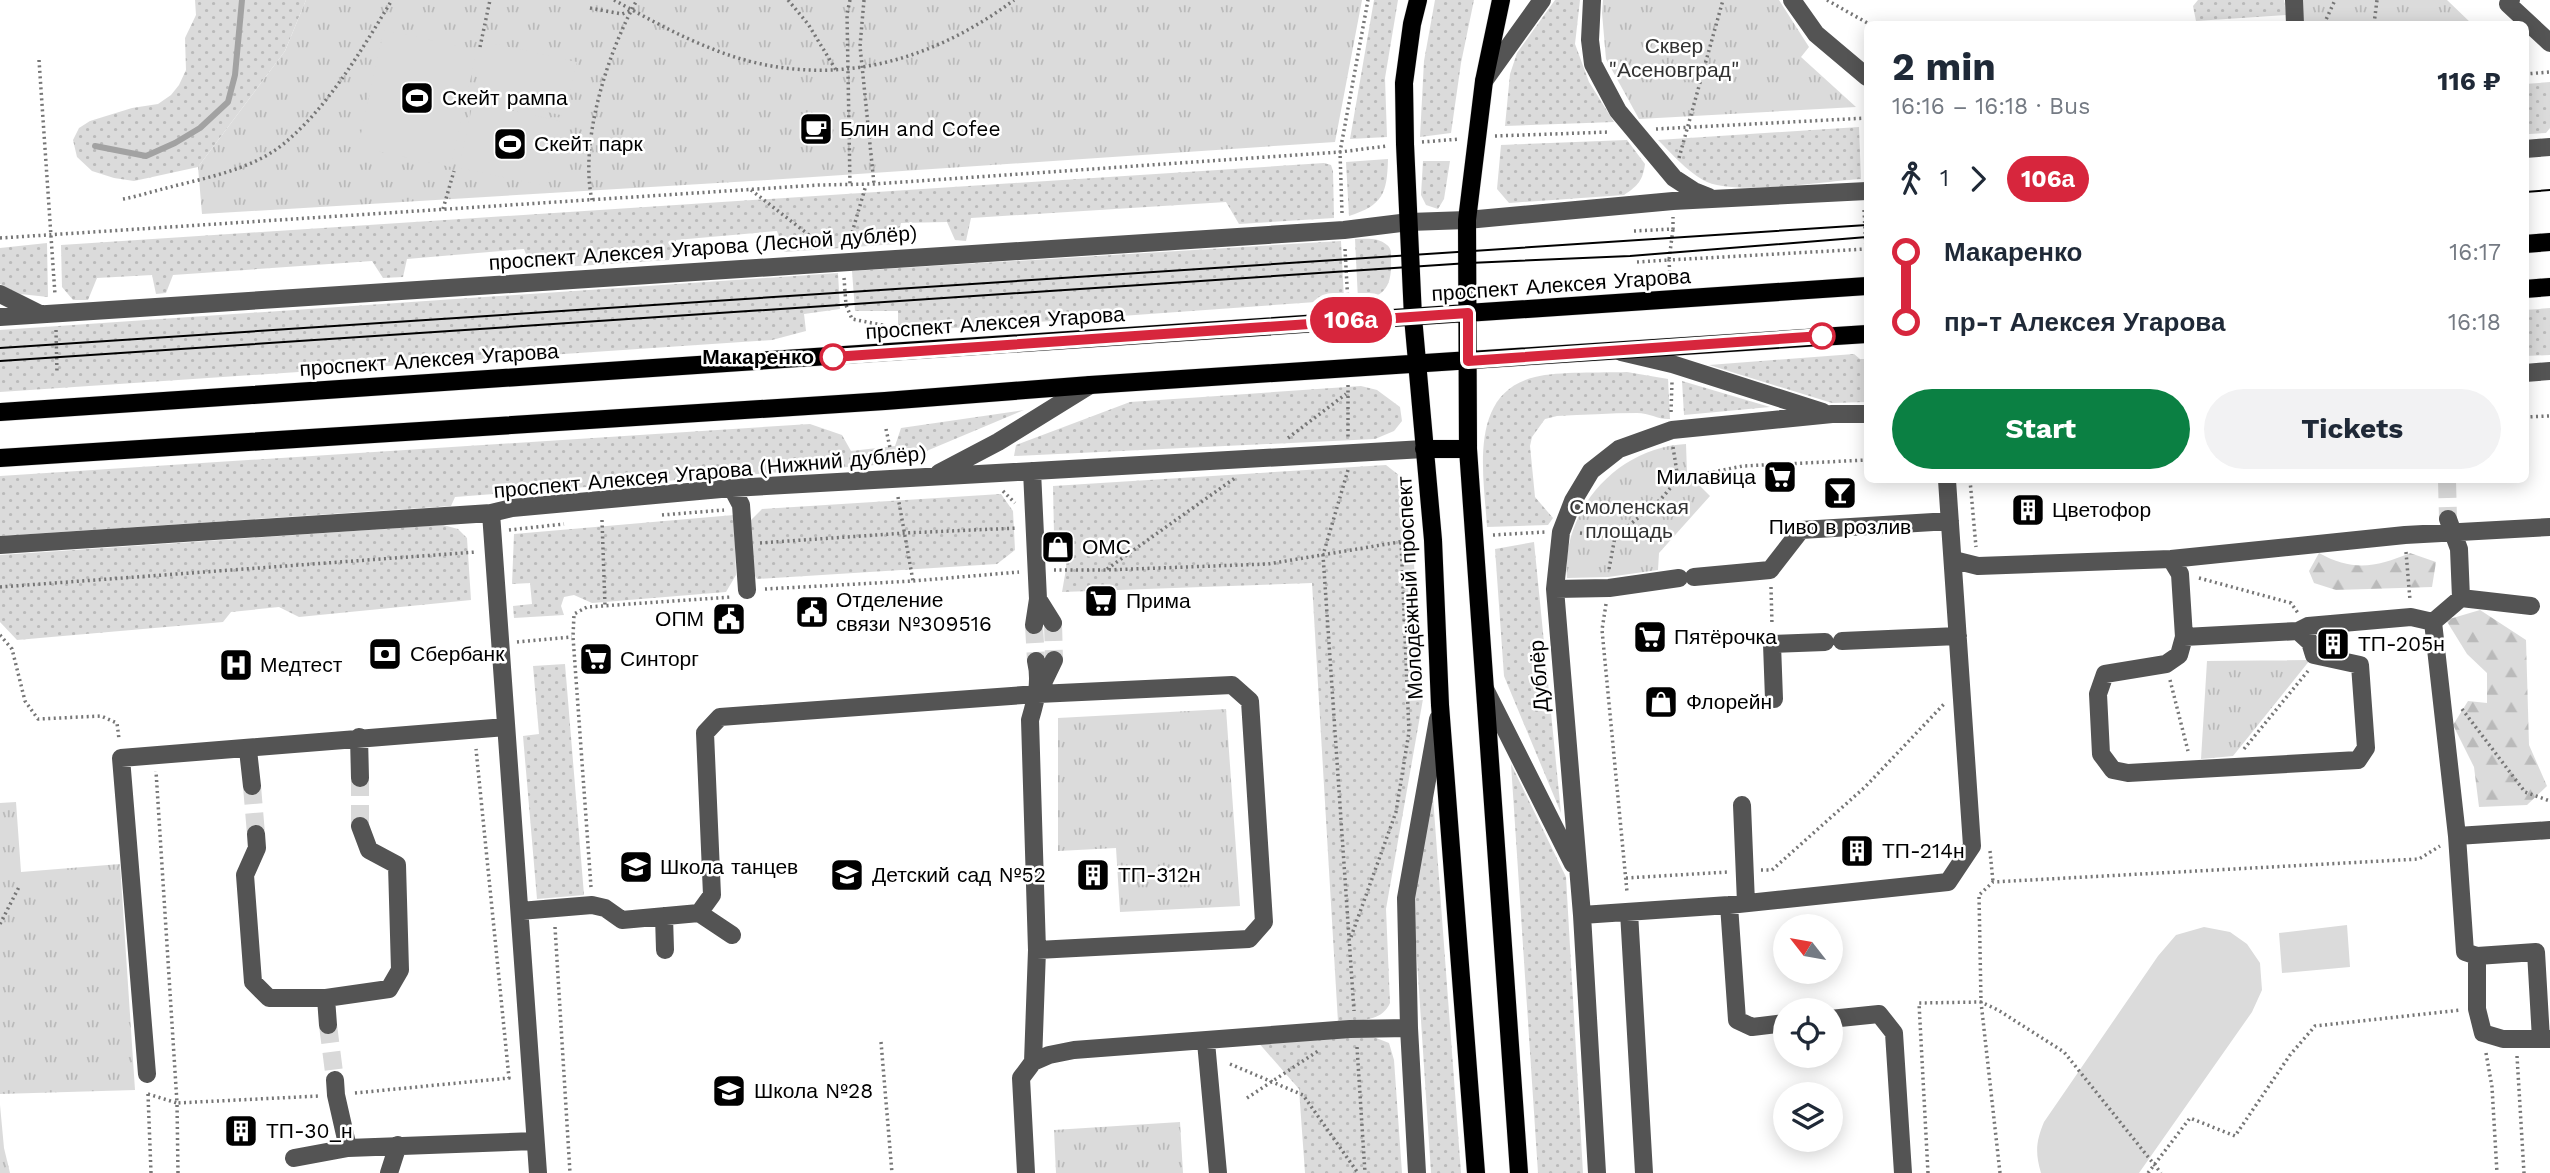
<!DOCTYPE html>
<meta charset="utf-8">
<style>
body{margin:0;font-family:"Work Sans",sans-serif;background:#f2f2f3;color:#1f2937;height:100vh;display:flex;flex-direction:column;font-size:26px;white-space:nowrap}
*{box-sizing:border-box;margin:0}
p{font-size:23px;color:#747a83}
.icon{flex:none;width:38px;height:38px;fill:none;stroke:currentColor;stroke-width:2;stroke-linecap:round;stroke-linejoin:round}
.map{position:relative;flex:1;overflow:hidden}
.details{position:absolute;left:1864px;top:21px;width:665px;height:462px;display:flex;flex-direction:column;background:#fff;border-radius:10px;box-shadow:0 4px 18px #0003}
.details>*{flex:none}
.badge{padding:0 14px;border-radius:23px;font-size:24px;line-height:46px}
.needle{width:46px;rotate:301deg}
.fabs{position:absolute;left:1773px;top:914px;display:grid;gap:14px}
.fabs a{display:grid;place-items:center;width:70px;height:70px;border-radius:50%;background:#fff;box-shadow:0 4px 18px #0003;font-size:35px}
.map>.badge{position:absolute;translate:-50% -50%;box-shadow:0 0 0 4px #fff}
.legs{display:flex;align-items:center;gap:10px;height:77px;padding:0 28px;font-size:23px}
.legs p{margin-inline-start:auto}
.head{display:flex;align-items:center;justify-content:space-between;height:119px;padding:0 28px}
h1{font-size:38px;font-weight:700;line-height:52px}
.primary-button{display:flex;gap:14px;margin-top:auto;padding:14px 28px}
.primary-button a{flex:1;height:80px;border-radius:42px;background:#0b8043;color:#fff;font-size:28px;font-weight:700;line-height:80px;text-align:center}
.primary-button a+a{background:#f2f2f3;color:#1f2937}
ul{padding:0 28px;list-style:none}
li{display:flex;align-items:center;gap:24px;height:70px;font-size:26px}
li i{display:grid;place-items:center;width:10px;height:100%;margin:0 9px;background:currentColor}
li i::after{content:'';width:18px;height:18px;margin:-9px;border:5px solid;border-radius:50%;background:#fff}
li p{margin-inline-start:auto}
li:first-child i{background:linear-gradient(#0000 50%,currentColor 0)}
li:last-child i{background:linear-gradient(currentColor 50%,#0000 0)}
.map>svg:first-child{display:block}
.grass{fill:url(#grass-dots)}
.forest{fill:url(#forest-firs)}
.park{fill:url(#park-tufts)}
.garden{fill:#dbdbdb}
.lines{fill:none;stroke-linecap:round;stroke-linejoin:round}
.stream{stroke:#a2a2a2;stroke-width:6}
.minor-tunnel{stroke:#d9d9d9;stroke-width:18;stroke-dasharray:18 9;stroke-linecap:butt}
.major-casing{stroke:#dbdbdb;stroke-width:19}
.path{stroke:#767676;stroke-width:3.5;stroke-dasharray:2 3.5;stroke-linecap:butt}
.minor{stroke:#545454;stroke-width:18}
.major{stroke:#000;stroke-width:18}
.tram{stroke:#000;stroke-width:2}
.line-1-casing{stroke:#fff;stroke-width:16}
.line-1{stroke:#d7263d;stroke-width:10}
.stop-1-dot{fill:#fff;stroke:#d7263d;stroke-width:3.5}
.labels{text-anchor:middle;stroke-width:5;stroke-linejoin:round;paint-order:stroke}
.park-label{font-size:21px;fill:#323232;stroke:#fff}
.poi-label{font-size:21px;fill:#000;stroke:#fff;text-anchor:start}
.street-label{font-size:21px;fill:#000;stroke:#fff}
.stop-label{font-size:21px;font-weight:bold;fill:#000;stroke:#fff;text-anchor:end}
</style>
<div class="map">
<svg width="2550" height="1173" viewBox="0 0 2550 1173">
<defs>
<pattern id="grass-dots" width="8" height="8" patternUnits="userSpaceOnUse" patternTransform="scale(1.75)"><rect width="8" height="8" fill="#dbdbdb"/><path d="M2 2h.1M6 6h.1" fill="none" stroke="#bababa" stroke-width="1.8" stroke-linecap="round"/></pattern>
<pattern id="forest-firs" width="22" height="20" patternUnits="userSpaceOnUse" patternTransform="scale(1.75)"><rect width="22" height="20" fill="#dbdbdb"/><path d="M5 1l3.5 6h-7zM16 11l3.5 6h-7z" fill="#bababa"/></pattern>
<pattern id="park-tufts" width="24" height="20" patternUnits="userSpaceOnUse" patternTransform="scale(1.75)"><rect width="24" height="20" fill="#dbdbdb"/><path d="M3 7l-1-3M5 7V3M7 7l1-3M15 17l-1-3M17 17v-4M19 17l1-3" fill="none" stroke="#bababa"/></pattern>
</defs>
<rect width="100%" height="100%" fill="#fff"/>
<path class="grass" d="M195 0H306L285 51 198 167 134 181 114 178 92 171 77 157 73 140 79 128 90 121 132 108 158 104 171 95 179 85 186 70 185 38 196 15Z
M1374 0H1398L1385 78 1387 137 1350 139Z
M1435 0H1474L1461 63 1451 133 1420 137 1424 61Z
M1555 0H1580L1575 44 1589 82 1614 122 1505 126 1510 74 1517 53Z
M2198 0H2284L2286 15 2196 21 2193 6Z
M2550 82V128L2546 133 2529 134 2525 132V84Z
M1859 127 1861 179C1825 181 1732 197 1703 180 1686 170 1672 154 1658 140Z
M1627 140 1645 164C1643 180 1638 186 1624 195L1509 203 1497 189 1501 145Z
M1388 159C1387 194 1383 205 1349 216L1346 162Z
M1423 161H1450L1444 199 1438 209 1426 205 1421 195Z
M1324 163 1331 165 1333 171 1334 218 1239 224 1226 202 971 218 966 241 955 240 947 222 901 223 896 244 784 252 777 231 676 240 669 260 532 269 524 249 407 259 403 277 383 278 372 261 173 275 166 293 156 294 152 275 97 278 88 300H73L62 287 61 245Z
M1355 239C1366 239 1378 237 1387 245 1392 249 1391 254 1391 260 1392 286 1385 298 1358 300Z
M1341 241 1344 300 898 332V311H855L852 271Z
M47 243 48 297 20 294 0 284V248Z
M838 273 840 309 804 314 806 331 772 340 0 392V330Z
M2550 308V355L2525 356V310Z
M1854 354 1860 359H1865L1866 402 1832 403 1709 365Z
M1627 372 1668 379 1670 419C1659 420 1650 413 1637 413 1610 413 1583 415 1557 416L1545 419 1532 437 1530 446 1535 497 1553 518 1548 525 1487 527C1484 476 1467 393 1535 377 1559 371 1601 373 1627 372Z
M1682 381 1770 407 1684 415Z
M1361 386 1377 390 1400 407 1402 421 1394 431 1375 439 1014 456 1016 445 1130 402Z
M1024 410 905 460 875 465 455 497 451 506 0 536V476L810 424 842 435 851 451 895 446 901 428Z
M1386 465 1400 476 1409 489 1423 699 1386 909 1390 1003C1381 1023 1358 1020 1338 1022L1312 583 1062 592 1066 569 1067 537 1054 533 1053 486Z
M1001 494 1013 511 1015 550 997 564 757 579 750 568 749 522 762 509Z
M734 515 736 575 726 592 592 603 574 595 564 597 561 606 564 615 514 618 513 606 532 604 530 583 512 584 514 534Z
M443 525 458 529 467 538 471 600 299 617 279 607 231 612 223 622 17 640 0 622V555Z
M1534 542 1561 813 1504 676 1495 549Z
M565 664 584 895 537 899 523 736 539 734 533 666Z
M1511 764 1566 877 1583 1173H1538Z
M1432 784 1461 1173H1431L1413 899Z
M1366 1034 1389 1043 1394 1060 1402 1173H1305L1299 1089 1257 1041Z"/>
<path class="forest" d="M2319 553C2353 572 2377 567 2410 553L2436 562 2432 587 2336 590 2314 583 2309 571Z
M2480 610 2526 640 2529 745 2547 786 2527 805 2479 807 2474 767 2453 725 2468 701 2487 703V673L2467 654 2446 620Z"/>
<path class="park" d="M306 0H1362L1335 142 768 180 202 214 198 167 285 51Z
M1603 0H1779L1809 47 1801 57 1856 107 1639 119 1606 59 1602 13Z
M2300 0H2447L2472 24H2302Z
M1686 444 1687 473 1710 496 1659 553 1658 570 1608 577 1567 578C1561 510 1618 447 1686 444Z
M2310 660 2233 756 2201 759 2207 661Z
M1226 709 1240 906 1120 912 1116 848 1058 851V718Z
M16 802 21 872 120 864 135 1090 0 1094V803Z
M0 1105 4 1148 10 1173H0Z
M1180 1122 1183 1173H1056L1054 1130Z"/>
<path class="garden" d="M384 30 477 50 451 167 358 147Z
M486 42 577 62 565 116 475 96Z
M473 102 560 121 546 186 459 168Z
M2347 925 2350 967 2282 973 2279 933Z
M2204 927 2230 932 2247 944 2260 963 2262 990 2252 1012 2139 1173H2041C2035 1153 2036 1141 2044 1122L2158 956 2176 935Z"/>
<g class="lines">
<path class="stream" d="M95 146 146 156 175 143 200 128 228 102 235 75 242 0"/>
<path class="minor-tunnel" d="M2447 480 2448 519
M1053 623 1054 660
M1034 625 1036 661
M360 778V826
M252 786 256 834
M328 1025 335 1080"/>
<defs>
<path id="major" d="M1418 0 1412 24 1404 83 1405 144 1413 317 1433 540 1440 705 1476 1173
M1501 0 1484 81 1467 220 1468 449 1519 1173
M2525 244 2550 242
M2525 289 2550 287
M0 412 1867 286
M1424 449H1468
M0 458 885 401 1090 385 1867 334"/>
</defs>
<use href="#major" class="major-casing"/>
<path class="path" d="M614 0C645 17 677 35 710 48 817 92 923 68 1014 0
M788 0 808 24 836 70
M850 0 847 14 850 185
M864 0 860 46 874 184
M1827 0 1869 24
M590 8 622 14 630 11
M2324 24 2335 0
M2374 24 2377 0
M480 47 490 0
M39 60 55 295
M2525 74 2550 72
M1656 129 1867 118
M1495 136 1610 132
M1422 142 1460 139
M1679 158 1723 0
M751 190 822 245
M123 199C135 197 147 193 159 190 202 178 253 171 287 141 331 103 362 49 392 0
M592 200C579 142 608 51 637 0
M443 209 454 171
M1864 210 1867 269
M1342 213 1340 152 1387 146
M1634 231 1673 229V217
M0 238 819 185 874 184 1340 152 1368 0
M849 243 866 185
M1345 249 1348 304
M1637 262 1669 260 1673 229
M844 278 846 305 852 319 882 325V335
M1670 278 1669 260 1866 249
M56 330 57 373
M1348 385V437
M1671 412 1672 382
M2525 417 2550 416
M886 429 893 462
M1288 438 1346 394
M1673 447 1678 479
M1348 470 1323 555 1354 1011
M1970 480 1976 547
M2402 480V483
M1003 491 1015 503
M898 497 913 581
M662 515 724 510
M602 520 605 606
M509 530 564 524
M1580 533 1614 537
M1493 535 1545 532
M760 543 905 533 1018 528
M2406 552 2410 600
M1107 569 1235 478
M1609 569 1615 537 1661 499 1678 479 1743 466 1867 460
M1054 570H1105L1268 564 1411 540
M2199 578 2291 603 2298 613
M0 587 476 552
M1771 587 1772 625
M765 589 913 581 1019 572
M1606 604 1602 630 1627 892
M0 635 12 649 25 701 38 719 101 716 117 723 119 739
M517 642 572 637
M2170 680 2188 751
M2462 709 2525 792 2550 801
M2244 749 2308 671
M1990 851 1993 882
M1761 870H1772L1865 787 1945 703
M1626 878 1728 872
M591 887 573 637 574 614 587 607 731 597
M0 924 19 887
M555 927 570 1173
M1351 937 1396 812 1409 732 1401 541
M881 1042 892 1173
M1357 1047 1365 1173
M2486 1053 2492 1087 2497 1173
M2517 1056 2524 1173
M1230 1064 1303 1095 1358 1173
M355 1093 509 1078 476 749
M148 1094 177 1103 156 771
M148 1094 151 1173
M1247 1098 1318 1051
M178 1173 177 1103 319 1096
M1928 1173 1919 1003 1981 1002 1998 1010 2064 1052 2161 1173
M2000 1173 1981 1002 1979 895 1993 882 2419 859 2440 846
M2148 1173 2190 1118 2235 1136 2290 1055 2315 1026 2461 1010"/>
<path class="minor" d="M1592 0 1590 40 1593 64 1618 111 1674 178 1694 191 1709 197
M1792 0 1816 34 1867 77
M2294 0 2295 24
M2511 0 2508 4 2550 43
M1484 81 1542 0
M2525 149 2550 147
M0 294 40 314
M0 317 1344 230 1409 222 1467 220 1673 201 1867 191
M1621 352 1672 364 1823 412
M2525 373 2550 371
M1032 471 1038 599 1034 625
M939 473 998 442 1090 385
M732 488 741 505 747 590
M491 513 538 1173
M2448 519 2459 549 2461 598 2433 622 2457 836 2465 952 2477 956V1009L2483 1033 2503 1039H2550
M0 545 491 513 512 508 732 488 1424 449
M2171 559 2180 574 2184 637 2179 655 2166 664 2105 674 2098 694 2101 754 2113 770 2128 773 2358 760 2366 748 2360 665 2314 655 2310 642 2298 631 2308 626 2411 617 2433 622
M1954 560 1978 566 2171 559 2405 535 2550 527
M1694 577 1770 570 1801 530 1950 521
M1555 589 1609 588 1679 578
M2461 598 2531 606
M1038 599 1053 623
M2184 637 2298 631
M1842 641 1958 636
M1036 661C1041 682 1036 699 1030 720L1037 950 1033 1062 1049 1055 1074 1050 1350 1029 1409 1028
M1040 689 1054 660
M1485 689 1573 864
M1774 699 1772 644 1825 642
M359 737 360 778
M248 750 252 786
M1742 805 1746 903
M256 834 257 848 245 875 253 982 269 998H326L389 989 400 970 397 865 369 850 360 826
M2457 836 2550 830
M1729 905 1737 1020 1752 1027 1785 1023
M520 911 592 905 605 908 622 920 699 913 712 895 705 733 720 717 1038 694 1232 685 1250 701 1264 922 1249 939 1037 950
M1629 912 1644 1173
M699 913 732 935
M1582 915 1729 905 1948 882 1972 846 1947 480
M664 916 665 950
M2477 956 2536 952 2541 1039
M326 998 328 1025
M1830 1019 1879 1014 1894 1033 1903 1173
M1206 1042 1218 1173
M147 1074 121 758 506 727
M335 1080 336 1095 348 1148
M294 1158 348 1148 535 1141
M389 1173 398 1145
M1026 1173 1021 1078 1033 1062
M1417 1173 1409 1028 1406 898 1438 719
M1597 1173 1582 915 1555 589 1561 532 1573 501 1591 471 1619 449 1672 430 1832 414H1867"/>
<use href="#major" class="major"/>
<path class="tram" d="M2525 192 2550 190
M0 348 1867 225
M0 361 1469 263 1630 256 1867 237"/>
</g>
<g class="lines">
<defs>
<path id="line-1" d="M833 357 1468 313V361L1822 336"/>
</defs>
<use href="#line-1" class="line-1-casing"/>
<use href="#line-1" class="line-1"/>
</g>
<defs>
<symbol id="stadium-square" viewBox="-11 -11 22 22"><rect x="-9" y="-9" width="18" height="18" rx="4" fill="#000" stroke="#fff"/><path d="M0-5a6.5 5 0 1 0 0 10a6.5 5 0 1 0 0-10ZM-3.5-1.8h7v3.6h-7Z" fill="#fff"/></symbol>
<symbol id="cafe-square" viewBox="-11 -11 22 22"><rect x="-9" y="-9" width="18" height="18" rx="4" fill="#000" stroke="#fff"/><path d="M-5.5-4.5H6V0H3Q3 3.5 0 3.5H-2.5Q-5.5 3.5-5.5 0ZM3-3.2v2h1.7v-2ZM-6 4.5H4V6H-6Z" fill="#fff"/></symbol>
<symbol id="supermarket-square" viewBox="-11 -11 22 22"><rect x="-9" y="-9" width="18" height="18" rx="4" fill="#000" stroke="#fff"/><path d="M-6-5.5h2.5l.6 2H6L4.5 2H-2.5L-4.4-4H-6ZM-1.5 3.2a1.3 1.3 0 1 0 .1 0ZM3 3.2a1.3 1.3 0 1 0 .1 0Z" fill="#fff"/></symbol>
<symbol id="bar-square" viewBox="-11 -11 22 22"><rect x="-9" y="-9" width="18" height="18" rx="4" fill="#000" stroke="#fff"/><path d="M-6-5H6L.8 .8V4.5H3.5V6h-7V4.5H-.8V.8Z" fill="#fff"/></symbol>
<symbol id="building-square" viewBox="-11 -11 22 22"><rect x="-9" y="-9" width="18" height="18" rx="4" fill="#000" stroke="#fff"/><path d="M-4-6H4V6H1V3H-1V6H-4ZM-2.5-4.3h1.7v1.8h-1.7ZM.8-4.3h1.7v1.8H.8ZM-2.5-1h1.7V.8h-1.7ZM.8-1h1.7V.8H.8Z" fill="#fff"/></symbol>
<symbol id="shop-square" viewBox="-11 -11 22 22"><rect x="-9" y="-9" width="18" height="18" rx="4" fill="#000" stroke="#fff"/><path d="M-5-2.5h2.3a2.7 3.5 0 0 1 5.4 0H5L5.5 6h-11ZM-1.5-2.5h3a1.5 2.3 0 0 0-3 0Z" fill="#fff"/></symbol>
<symbol id="civic-square" viewBox="-11 -11 22 22"><rect x="-9" y="-9" width="18" height="18" rx="4" fill="#000" stroke="#fff"/><path d="M-.6-6.5H3V-4.5H.6V-3L4-1V1h2V6H-6V1h2V-1L-.6-3ZM-1.2 2.5V6h2.4V2.5Z" fill="#fff"/></symbol>
<symbol id="bank-square" viewBox="-11 -11 22 22"><rect x="-9" y="-9" width="18" height="18" rx="4" fill="#000" stroke="#fff"/><path d="M-6-4H6V4H-6ZM0-2.3a2.3 2.3 0 1 0 0 4.6a2.3 2.3 0 1 0 0-4.6Z" fill="#fff"/></symbol>
<symbol id="hospital-square" viewBox="-11 -11 22 22"><rect x="-9" y="-9" width="18" height="18" rx="4" fill="#000" stroke="#fff"/><path d="M-5-5h3v3.5h4V-5h3V5h-3V1.5h-4V5h-3Z" fill="#fff"/></symbol>
<symbol id="school-square" viewBox="-11 -11 22 22"><rect x="-9" y="-9" width="18" height="18" rx="4" fill="#000" stroke="#fff"/><path d="M0-5L7-2L0 1L-7-2ZM-4 1L0 2.5L4 1V4Q0 6-4 4Z" fill="#fff"/></symbol>
</defs>
<g fill-rule="evenodd">
<use href="#stadium-square" x="398" y="79" width="38" height="38"/>
<use href="#cafe-square" x="797" y="110" width="38" height="38"/>
<use href="#stadium-square" x="491" y="125" width="38" height="38"/>
<use href="#supermarket-square" x="1761" y="458" width="38" height="38"/>
<use href="#bar-square" x="1821" y="474" width="38" height="38"/>
<use href="#building-square" x="2009" y="491" width="38" height="38"/>
<use href="#shop-square" x="1039" y="528" width="38" height="38"/>
<use href="#supermarket-square" x="1082" y="582" width="38" height="38"/>
<use href="#civic-square" x="793" y="593" width="38" height="38"/>
<use href="#civic-square" x="710" y="600" width="38" height="38"/>
<use href="#supermarket-square" x="1631" y="618" width="38" height="38"/>
<use href="#building-square" x="2314" y="625" width="38" height="38"/>
<use href="#bank-square" x="366" y="635" width="38" height="38"/>
<use href="#supermarket-square" x="577" y="640" width="38" height="38"/>
<use href="#hospital-square" x="217" y="646" width="38" height="38"/>
<use href="#shop-square" x="1642" y="683" width="38" height="38"/>
<use href="#building-square" x="1838" y="832" width="38" height="38"/>
<use href="#school-square" x="617" y="848" width="38" height="38"/>
<use href="#school-square" x="828" y="856" width="38" height="38"/>
<use href="#building-square" x="1074" y="856" width="38" height="38"/>
<use href="#school-square" x="710" y="1072" width="38" height="38"/>
<use href="#building-square" x="222" y="1112" width="38" height="38"/>
</g>
<g class="stop-1-dot">
<circle cx="1822" cy="336" r="12"/>
<circle cx="833" cy="357" r="12"/>
</g>
<g class="labels">
<g class="park-label">
<text x="1674" y="53">Сквер<tspan x="1674" dy="24">"Асеновград"</tspan></text>
<text x="1629" y="514">Смоленская<tspan x="1629" dy="24">площадь</tspan></text>
</g>
<g class="poi-label">
<text x="442" y="105">Скейт рампа</text>
<text x="840" y="136">Блин and Cofee</text>
<text x="534" y="151">Скейт парк</text>
<text x="1756" y="484" text-anchor="end">Милавица</text>
<text x="2052" y="517">Цветофор</text>
<text x="1840" y="534" text-anchor="middle">Пиво в розлив</text>
<text x="1082" y="554">ОМС</text>
<text x="836" y="607">Отделение<tspan x="836" dy="24">связи №309516</tspan></text>
<text x="1126" y="608">Прима</text>
<text x="704" y="626" text-anchor="end">ОПМ</text>
<text x="1674" y="644">Пятёрочка</text>
<text x="2358" y="651">ТП-205н</text>
<text x="410" y="661">Сбербанк</text>
<text x="620" y="666">Синторг</text>
<text x="260" y="672">Медтест</text>
<text x="1686" y="709">Флорейн</text>
<text x="1882" y="858">ТП-214н</text>
<text x="660" y="874">Школа танцев</text>
<text x="872" y="882">Детский сад №52</text>
<text x="1118" y="882">ТП-312н</text>
<text x="754" y="1098">Школа №28</text>
<text x="266" y="1138">ТП-30_н</text>
</g>
<g class="street-label">
<text transform="translate(703 248) rotate(-4)" y="7">проспект Алексея Угарова (Лесной дублёр)</text>
<text transform="translate(1561 285) rotate(-4)" y="7">проспект Алексея Угарова</text>
<text transform="translate(995 323) rotate(-4)" y="7">проспект Алексея Угарова</text>
<text transform="translate(429 360) rotate(-4)" y="7">проспект Алексея Угарова</text>
<text transform="translate(710 472) rotate(-5)" y="7">проспект Алексея Угарова (Нижний дублёр)</text>
<text transform="translate(1410 588) rotate(-93)" y="7">Молодёжный проспект</text>
<text transform="translate(1539 676) rotate(-94)" y="7">Дублёр</text>
</g>
<g class="stop-label">
<text x="814" y="364">Макаренко</text>
</g>
</g>
</svg>
<div class="fabs">
<a><svg class="needle" viewBox="-14 -14 28 28"><path d="M0-13l5 13h-10z" fill="#e53935"/><path d="M0 13l5-13h-10z" fill="#747a83"/></svg></a>
<a><svg class="icon" aria-label="locate" viewBox="0 0 24 24"><circle cx="12" cy="12" r="6"/><path d="M12 2v4M12 18v4M2 12h4M18 12h4"/></svg></a>
<a><svg class="icon" aria-label="layers" viewBox="0 0 24 24"><path d="M12 4l9 5-9 5-9-5zM3 14l9 5 9-5"/></svg></a>
</div>
<b class="badge" style="left:1351px;top:320px;background:#d7263d;color:#fff">106а</b>
<section class="details">
<div class="head"><div><h1>2 min</h1><p>16:16 – 16:18 · Bus</p></div><b>116 ₽</b></div>
<div class="legs"><svg class="icon" aria-label="walk" viewBox="0 0 24 24"><circle cx="13" cy="4" r="2"/><path d="M13 8l-2 6 4 7M11 14l-3 7M7 12l3-4h3l4 4"/></svg>1<svg class="icon" aria-label="forward" viewBox="0 0 24 24"><path d="M9 5l7 7-7 7"/></svg><b class="badge" style="background:#d7263d;color:#fff">106а</b></div>
<ul>
<li><i style="color:#d7263d"></i><b>Макаренко</b><p>16:17</p></li>
<li><i style="color:#d7263d"></i><b>пр-т Алексея Угарова</b><p>16:18</p></li>
</ul>
<div class="primary-button"><a>Start</a><a>Tickets</a></div>
</section>
</div>
